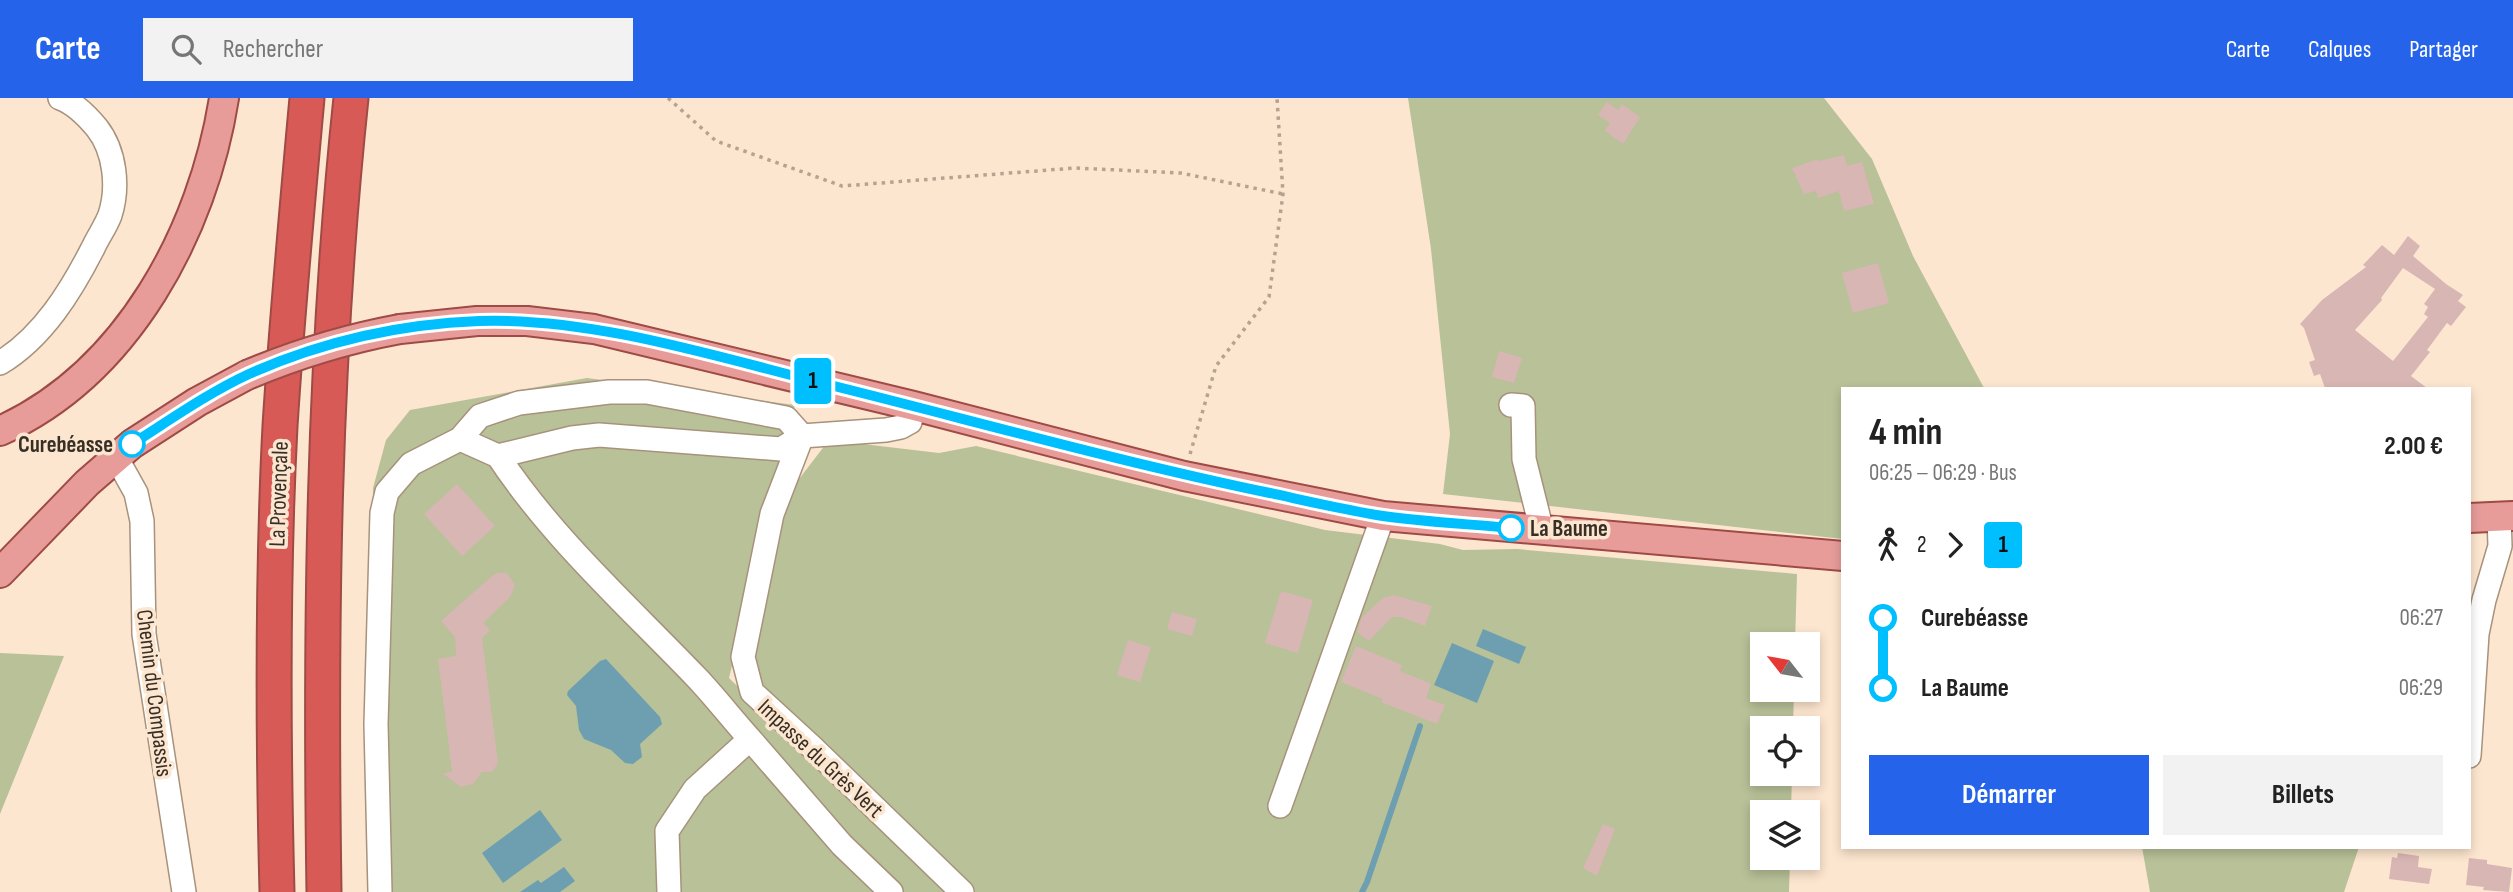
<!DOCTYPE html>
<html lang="fr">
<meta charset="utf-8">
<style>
body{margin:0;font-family:"Sofia Sans Condensed",sans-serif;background:#f2f2f2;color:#222;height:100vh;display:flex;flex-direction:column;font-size:26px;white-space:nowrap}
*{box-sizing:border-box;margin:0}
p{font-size:23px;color:#767676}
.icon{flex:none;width:38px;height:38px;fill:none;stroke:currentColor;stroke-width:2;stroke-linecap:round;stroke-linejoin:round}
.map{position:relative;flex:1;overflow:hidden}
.drawer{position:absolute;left:1841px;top:289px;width:630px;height:462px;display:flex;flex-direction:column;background:#fff;border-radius:0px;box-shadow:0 4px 10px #0003}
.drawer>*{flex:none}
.badge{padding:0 14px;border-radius:5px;font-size:24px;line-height:46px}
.needle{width:46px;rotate:301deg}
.controls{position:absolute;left:1750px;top:534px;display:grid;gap:14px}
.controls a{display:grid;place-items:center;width:70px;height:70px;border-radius:0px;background:#fff;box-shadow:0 4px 10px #0003;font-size:35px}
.map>.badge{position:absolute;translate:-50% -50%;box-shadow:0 0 0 4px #fff}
.legs{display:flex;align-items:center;gap:10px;height:77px;padding:0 28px;font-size:23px}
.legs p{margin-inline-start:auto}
.headline{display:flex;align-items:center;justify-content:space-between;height:119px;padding:0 28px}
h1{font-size:38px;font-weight:700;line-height:52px}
.primary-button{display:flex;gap:14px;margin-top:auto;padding:14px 28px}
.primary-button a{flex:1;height:80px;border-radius:0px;background:#2563eb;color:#fff;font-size:28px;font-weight:700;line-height:80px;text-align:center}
.primary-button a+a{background:#f2f2f2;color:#222}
ul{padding:0 28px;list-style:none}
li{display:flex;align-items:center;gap:24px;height:70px;font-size:26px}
li i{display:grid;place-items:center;width:10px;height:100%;margin:0 9px;background:currentColor}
li i::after{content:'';width:18px;height:18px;margin:-9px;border:5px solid;border-radius:50%;background:#fff}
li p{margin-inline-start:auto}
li:first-child i{background:linear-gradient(#0000 50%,currentColor 0)}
li:last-child i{background:linear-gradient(currentColor 50%,#0000 0)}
header{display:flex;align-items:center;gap:42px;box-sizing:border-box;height:98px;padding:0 35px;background:#2563eb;color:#fff}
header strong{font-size:33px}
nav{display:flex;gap:38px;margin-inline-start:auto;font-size:24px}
.search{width:490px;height:63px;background:#f2f2f2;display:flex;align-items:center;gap:18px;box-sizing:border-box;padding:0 24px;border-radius:0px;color:#767676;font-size:26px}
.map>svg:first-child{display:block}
.green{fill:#b8c198}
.water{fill:#6d9fb1}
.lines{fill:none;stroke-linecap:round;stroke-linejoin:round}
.stream{stroke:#6d9fb1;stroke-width:6}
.building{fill:#d8b6b4;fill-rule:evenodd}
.minor-casing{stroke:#a7927c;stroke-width:26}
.major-casing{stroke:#9f4b45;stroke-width:32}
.highway-casing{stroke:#9f4b45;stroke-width:37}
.path{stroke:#b5a391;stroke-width:3.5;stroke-dasharray:3.5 5;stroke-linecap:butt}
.minor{stroke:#fff;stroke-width:23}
.major{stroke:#e79c9a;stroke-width:28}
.highway{stroke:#d75a56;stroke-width:33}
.major-bridge-casing{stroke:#9f4b45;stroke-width:32;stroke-linecap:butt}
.major-bridge{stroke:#e79c9a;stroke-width:28}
.line-1-casing{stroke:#fff;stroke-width:16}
.line-1{stroke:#00bfff;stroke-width:10}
.stop-1-dot{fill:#fff;stroke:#00bfff;stroke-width:3.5}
.labels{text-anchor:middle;stroke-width:7;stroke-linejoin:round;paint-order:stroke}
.stop-label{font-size:23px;font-weight:bold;fill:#372f26;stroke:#fde6cf;text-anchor:end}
.street-label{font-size:23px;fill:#372f26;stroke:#fde6cf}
</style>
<header>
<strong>Carte</strong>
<div class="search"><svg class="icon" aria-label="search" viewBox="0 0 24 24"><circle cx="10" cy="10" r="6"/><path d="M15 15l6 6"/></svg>Rechercher</div>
<nav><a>Carte</a><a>Calques</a><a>Partager</a></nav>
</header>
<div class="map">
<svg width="2513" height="794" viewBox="0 0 2513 794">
<rect width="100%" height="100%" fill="#fde6cf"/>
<path class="green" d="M1408 0H1824L1872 61 1913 158 1984 290H1843V441L1443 396 1450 336 1431 151Z
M587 280 795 307 729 580 950 794H369L373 390 386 342 410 312Z
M829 342 939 355 976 348 1325 432 1440 446 1463 452 1517 451 1797 476 1795 546H1762V592H1794L1793 630H1762V676H1792L1791 714H1762V760H1790L1789 794H974L763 589 751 565 779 407Z
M0 555 64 558 0 716Z
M2142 749H2359L2344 794H2150Z"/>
<path class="water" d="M1483 531 1526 549 1519 566 1476 548Z
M1452 545 1494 563 1477 605 1434 587Z
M606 561 660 619 662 626 640 646 642 659 633 666 625 665 611 652 584 641 579 632 576 608 567 597 568 593 600 563Z
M540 712 562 742 503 785 482 755Z
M564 769 575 783 560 794H520L538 782 541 785Z"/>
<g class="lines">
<path class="stream" d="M1362 794 1367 784 1420 628"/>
</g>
<path class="building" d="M1607 4 1618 12 1622 6 1640 19 1623 46 1605 33 1610 25 1598 17Z
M1844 57 1847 68 1862 64 1874 106 1844 113 1839 93 1818 100 1816 93 1804 96 1792 70 1818 61 1819 63Z
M2408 138 2420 148 2413 158 2446 186 2463 197 2458 203 2466 209 2451 228 2447 225 2427 252 2430 254 2411 278 2427 290H2325L2320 276 2314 278 2309 264 2315 262 2304 230 2300 226 2322 202 2366 169 2363 167 2382 147 2394 157ZM2403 170 2435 191 2424 206 2428 209 2424 216 2428 219 2393 263 2355 232 2382 202 2381 200Z
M1878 165 1889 205 1853 215 1842 175Z
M1499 253 1522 260 1514 285 1492 279Z
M457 386 495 428 462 458 424 416Z
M497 475H507L515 487 510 499 483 525 490 532 482 540 498 665 492 674H482L473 686 461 689 443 676 452 673 438 561 456 558 455 539 441 523 492 478Z
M1281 493 1313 502 1298 555 1265 545Z
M1394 497 1432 508 1425 528 1401 519H1392L1369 543 1357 534 1362 519 1383 500Z
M1172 514 1197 521 1192 538 1167 531Z
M1128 542 1151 549 1140 584 1117 577Z
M1356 548 1402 567 1400 573 1431 586 1426 600 1445 607 1437 626 1381 604 1383 601 1341 584Z
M1603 726 1615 731 1597 778 1583 770Z
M2398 755 2419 758 2418 769 2432 771 2429 786 2389 781 2392 759 2397 760Z
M2469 760 2487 762V766L2512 770 2509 794 2483 792 2484 789 2466 787Z"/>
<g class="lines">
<defs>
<path id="minor" d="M0 265C43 239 71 193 93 150 98 139 106 128 110 117 119 89 115 53 97 30 87 18 74 5 60 0
M1511 307 1523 308 1524 361 1542 433
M802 338 772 416 743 559 752 594 812 649 962 794
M460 341 498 358 572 340 599 337 781 351 802 338 886 332 901 329 910 324 914 308
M498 358C553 441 628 508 697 580 715 599 732 621 750 641L695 691 667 733 669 794
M116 359 136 395 142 423 144 536 184 794
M750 641 842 747 891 794
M2469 658 2477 536 2484 502 2500 448 2499 418
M1280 708 1383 418
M380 794 376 626 382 415 387 394 411 366 460 341 480 318 519 305 609 294H647L786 320 802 338"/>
<path id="major" d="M400 231 477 223H527L594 231 914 308 1184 378 1383 418 1843 458
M0 333C128 275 203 133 224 0
M2469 420 2513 418
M0 475 87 385 132 346 197 304 247 277"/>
<path id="highway" d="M277 794C273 639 272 483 280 328 287 218 297 109 307 0
M324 794C320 529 323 264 351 0"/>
</defs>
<use href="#minor" class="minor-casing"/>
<use href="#major" class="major-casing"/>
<use href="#highway" class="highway-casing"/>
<path class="path" d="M668 0 716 43 842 88 1075 70 1181 75 1283 96
M1190 356 1216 268 1269 199 1283 96 1277 0"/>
<use href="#minor" class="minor"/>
<use href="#major" class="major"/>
<use href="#highway" class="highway"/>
<defs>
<path id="major-bridge" d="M247 277C297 256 346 241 400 231"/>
</defs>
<use href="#major-bridge" class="major-bridge-casing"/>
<use href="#major-bridge" class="major-bridge"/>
</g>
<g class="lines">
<defs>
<path id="line-1" d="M132 346C170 322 208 295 249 276 321 244 400 226 479 223 596 219 723 261 838 289 982 325 1125 365 1270 395 1307 403 1345 412 1383 418 1425 424 1469 426 1511 430"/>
</defs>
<use href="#line-1" class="line-1-casing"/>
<use href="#line-1" class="line-1"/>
</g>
<g class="stop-1-dot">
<circle cx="132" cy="346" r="12"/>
<circle cx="1511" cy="430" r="12"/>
</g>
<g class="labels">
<g class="stop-label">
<text x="113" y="354">Curebéasse</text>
<text x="1530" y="438" text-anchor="start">La Baume</text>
</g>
<g class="street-label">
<text transform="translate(278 396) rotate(-88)" y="8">La Provençale</text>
<text transform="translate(155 595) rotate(83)" y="8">Chemin du Compassis</text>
<text transform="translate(821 660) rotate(43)" y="8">Impasse du Grès Vert</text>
</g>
</g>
</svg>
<div class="controls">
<a><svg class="needle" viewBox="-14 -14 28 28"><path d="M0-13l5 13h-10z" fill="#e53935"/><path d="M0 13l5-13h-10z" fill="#767676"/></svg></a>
<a><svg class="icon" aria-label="locate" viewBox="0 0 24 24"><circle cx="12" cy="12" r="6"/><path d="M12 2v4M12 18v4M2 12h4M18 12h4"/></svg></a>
<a><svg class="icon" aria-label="layers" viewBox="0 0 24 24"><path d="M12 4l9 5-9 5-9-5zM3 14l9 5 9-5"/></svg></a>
</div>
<b class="badge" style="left:813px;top:283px;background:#00bfff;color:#111">1</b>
<section class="drawer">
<div class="headline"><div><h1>4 min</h1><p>06:25 – 06:29 · Bus</p></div><b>2.00 €</b></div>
<div class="legs"><svg class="icon" aria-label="walk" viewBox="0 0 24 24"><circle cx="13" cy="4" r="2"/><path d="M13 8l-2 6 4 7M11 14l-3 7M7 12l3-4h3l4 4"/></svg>2<svg class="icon" aria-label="forward" viewBox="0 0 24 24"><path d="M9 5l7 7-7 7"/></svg><b class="badge" style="background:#00bfff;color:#111">1</b></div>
<ul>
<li><i style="color:#00bfff"></i><b>Curebéasse</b><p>06:27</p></li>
<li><i style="color:#00bfff"></i><b>La Baume</b><p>06:29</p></li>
</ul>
<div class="primary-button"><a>Démarrer</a><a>Billets</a></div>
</section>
</div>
